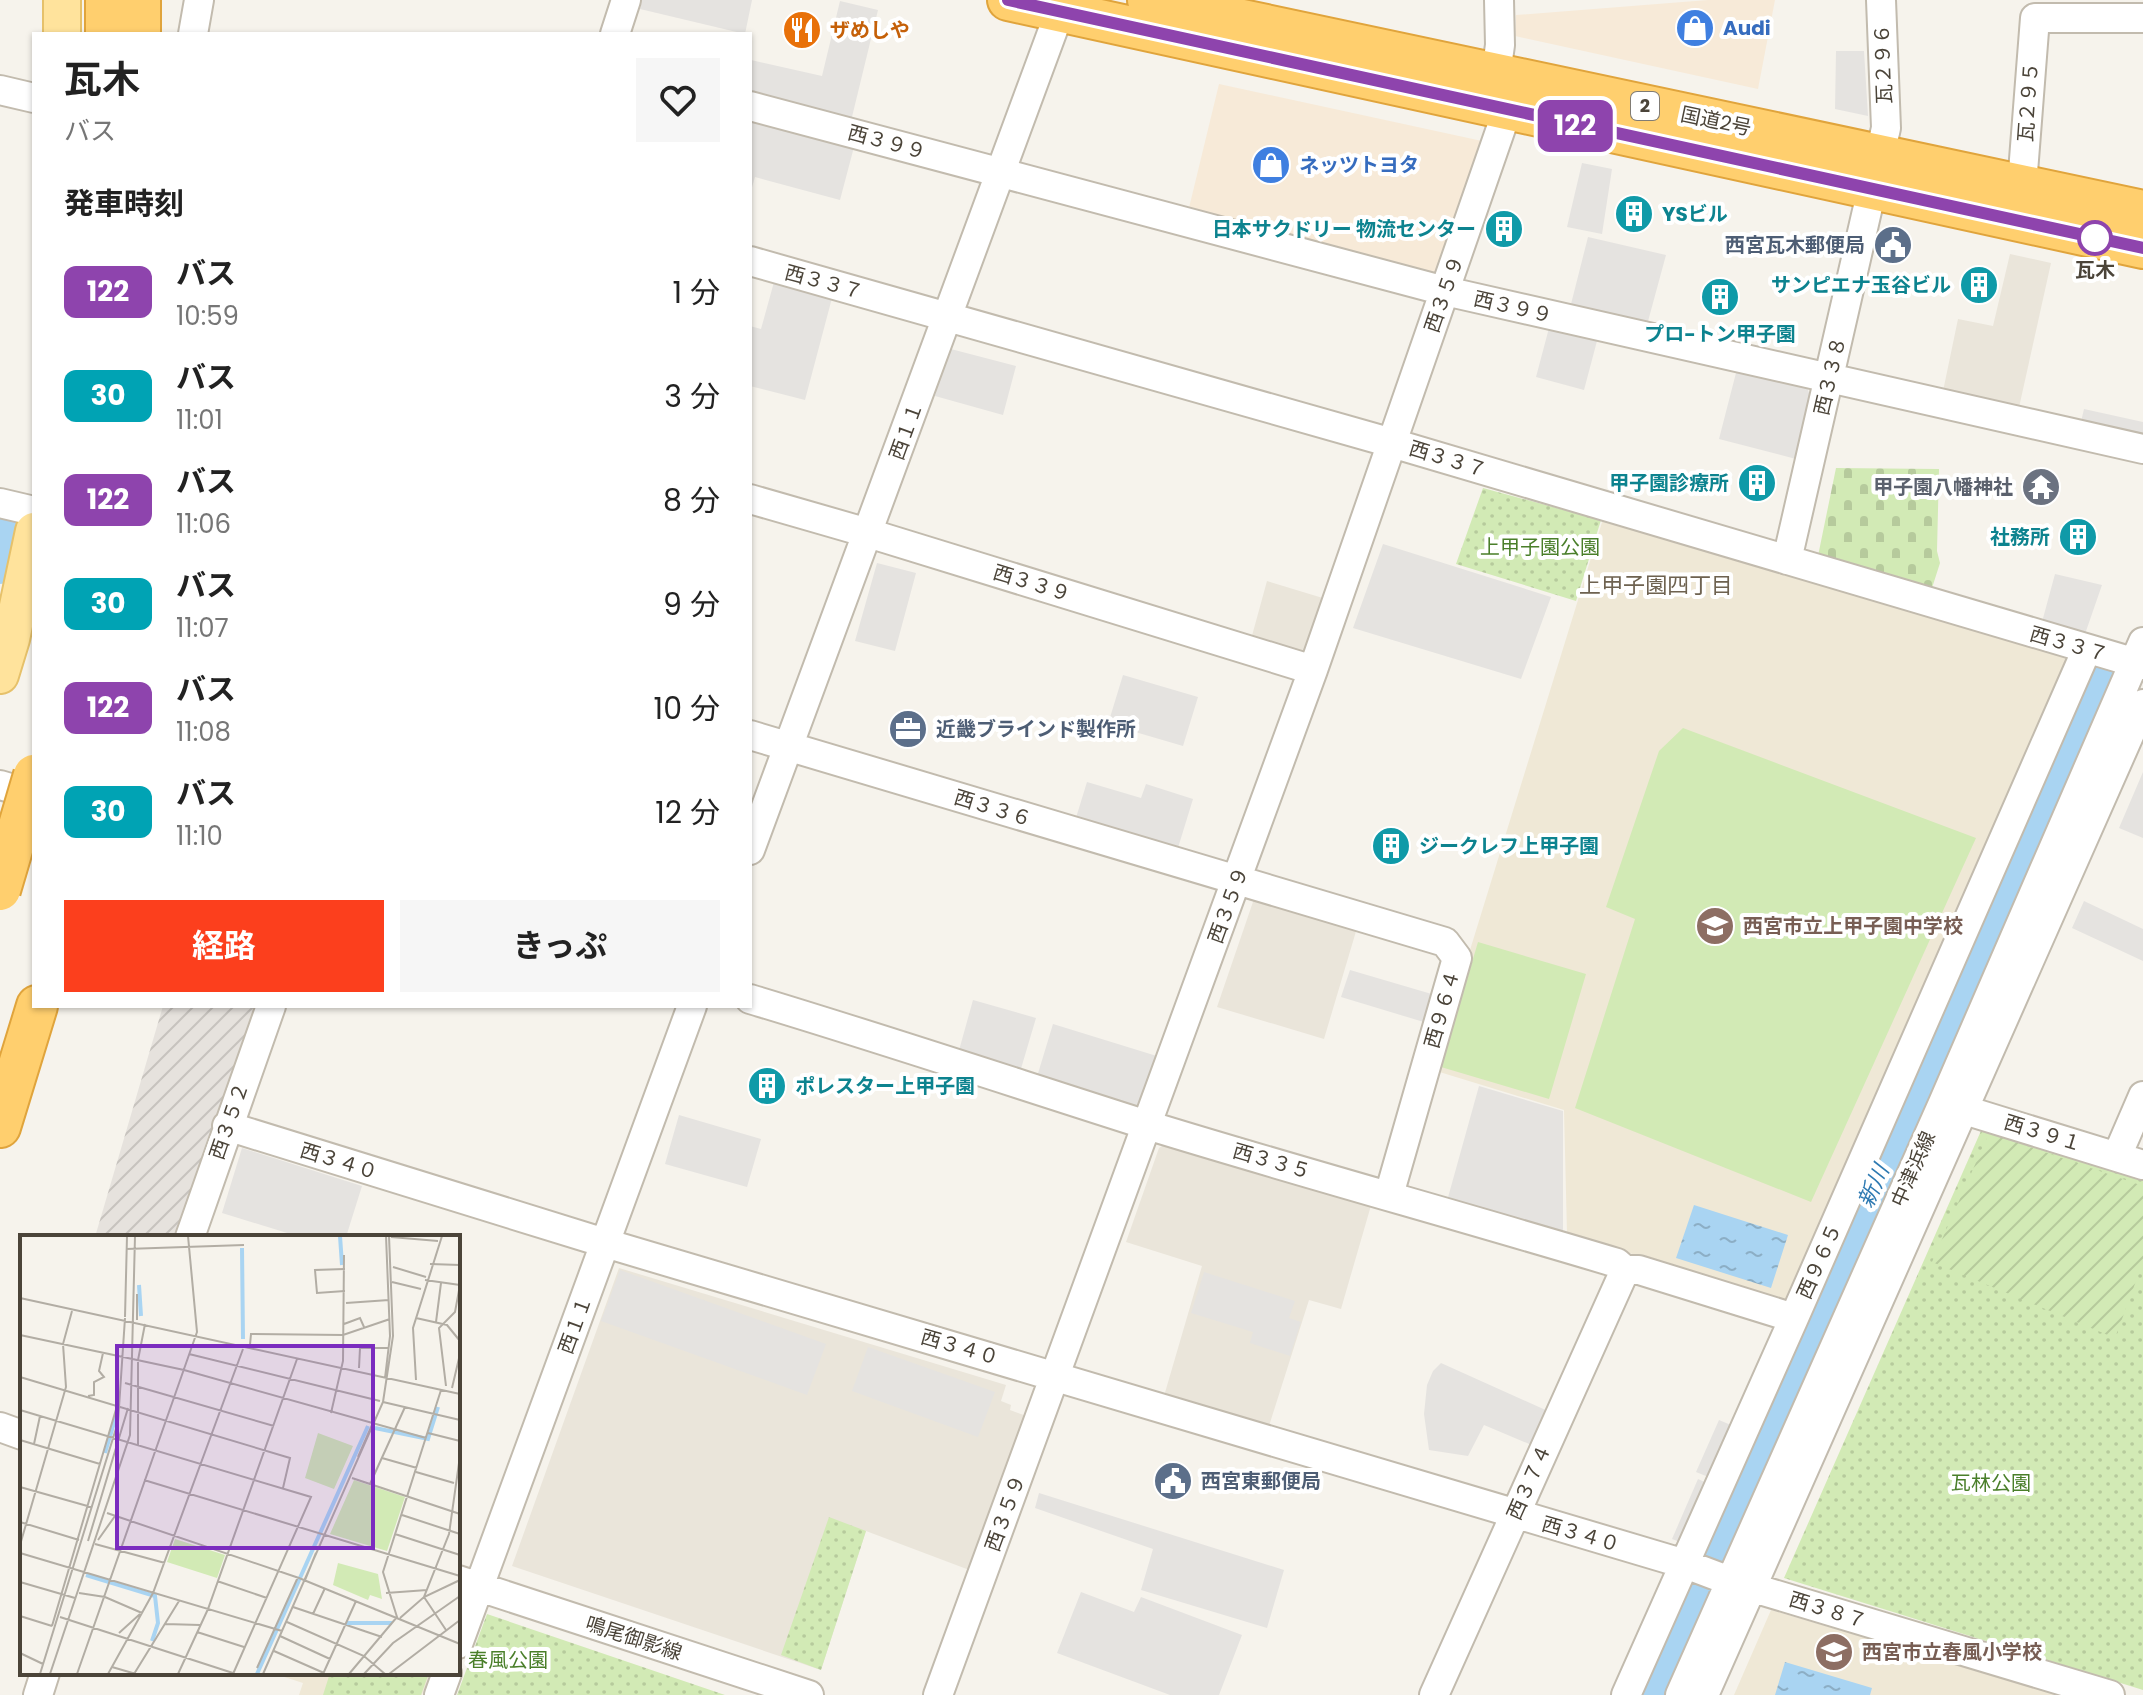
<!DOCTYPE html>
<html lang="ja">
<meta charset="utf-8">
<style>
body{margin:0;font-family:Poppins,"Noto Sans JP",sans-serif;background:#f6f6f6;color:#222;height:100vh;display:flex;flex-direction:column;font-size:30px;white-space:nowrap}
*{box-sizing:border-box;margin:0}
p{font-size:26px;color:#767676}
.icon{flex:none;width:44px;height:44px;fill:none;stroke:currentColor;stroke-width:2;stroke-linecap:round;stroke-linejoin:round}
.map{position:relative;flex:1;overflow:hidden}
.sheet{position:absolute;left:32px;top:32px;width:720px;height:976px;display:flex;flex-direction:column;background:#fff;border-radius:0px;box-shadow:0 2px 6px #0004}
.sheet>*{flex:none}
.badge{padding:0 16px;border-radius:12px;font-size:28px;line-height:52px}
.map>.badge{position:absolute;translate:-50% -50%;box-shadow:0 0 0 4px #fff}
h2{padding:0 32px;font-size:30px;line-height:72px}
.round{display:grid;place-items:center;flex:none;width:84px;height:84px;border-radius:0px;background:#f6f6f6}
.overview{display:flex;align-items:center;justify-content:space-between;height:136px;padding:0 32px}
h1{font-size:38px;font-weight:700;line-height:60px}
.primary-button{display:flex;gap:16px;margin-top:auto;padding:16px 32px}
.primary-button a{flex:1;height:92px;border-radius:0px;background:#fc3f1d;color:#fff;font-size:32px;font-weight:700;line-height:92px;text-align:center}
.primary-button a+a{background:#f6f6f6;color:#222}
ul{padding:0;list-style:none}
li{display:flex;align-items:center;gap:24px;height:104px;padding:0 32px}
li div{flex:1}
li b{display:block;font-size:30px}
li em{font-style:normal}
li .badge{min-width:88px;font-weight:700;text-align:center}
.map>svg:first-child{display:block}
.residential{fill:#eae5da}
.commercial{fill:#f7ead8}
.industrial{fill:url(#industrial-furrows)}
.education{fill:#efe8d6}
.grass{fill:#d2eab5}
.cemetery{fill:url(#cemetery-stones)}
.park{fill:url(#park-dots)}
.garden{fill:url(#garden-furrows)}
.parking{fill:#e5e3e0}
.water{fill:url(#water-ripples)}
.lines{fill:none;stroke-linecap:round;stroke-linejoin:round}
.river{stroke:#a9d4f2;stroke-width:44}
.minor-casing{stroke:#c2bbae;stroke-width:32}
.major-casing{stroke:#e6c16a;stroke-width:40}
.highway-casing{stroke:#e0a43c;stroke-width:44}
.minor{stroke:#fff;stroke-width:28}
.major{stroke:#ffe39c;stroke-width:36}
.highway{stroke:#ffcf6e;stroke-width:40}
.highway-bridge-casing{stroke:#e0a43c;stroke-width:44;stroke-linecap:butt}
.highway-bridge{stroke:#ffcf6e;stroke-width:40}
.line-casing{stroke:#fff;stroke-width:18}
.line{stroke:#8e44ad;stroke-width:12}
.stop-dot{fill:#fff;stroke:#8e44ad;stroke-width:4}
.labels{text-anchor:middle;stroke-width:8;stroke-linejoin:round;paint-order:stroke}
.shield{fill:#fff;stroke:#817c74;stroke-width:2}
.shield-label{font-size:18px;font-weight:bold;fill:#4b4439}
.shop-label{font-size:20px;font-weight:bold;fill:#366cbe;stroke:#fff;text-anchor:start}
.food-label{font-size:20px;font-weight:bold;fill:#c56008;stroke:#fff;text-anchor:start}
.street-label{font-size:20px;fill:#4b4439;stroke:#fff}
.culture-label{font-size:20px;font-weight:bold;fill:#0d838f;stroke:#fff;text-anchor:end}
.service-label{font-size:20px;font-weight:bold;fill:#4e5e75;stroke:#fff;text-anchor:start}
.stop-label{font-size:20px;font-weight:bold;fill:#4b4439;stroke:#fff}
.worship-label{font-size:20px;font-weight:bold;fill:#5b616d;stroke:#fff;text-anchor:end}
.park-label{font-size:20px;fill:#4a7f2a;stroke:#fff}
.education-label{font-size:20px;font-weight:bold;fill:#785e54;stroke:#fff;text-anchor:start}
.neighbourhood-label{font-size:22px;fill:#6e6250;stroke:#fff}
.water-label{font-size:22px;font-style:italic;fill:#2e7ab2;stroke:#fff}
.inset-river{fill:none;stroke:#a9d4f2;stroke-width:4}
.inset-road{fill:none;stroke:#b2ada4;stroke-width:2}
.view{fill:#7b2cbf;fill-opacity:0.15;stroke:#7b2cbf;stroke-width:4}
.inset-edge{fill:none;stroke:#4b4439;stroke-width:4}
</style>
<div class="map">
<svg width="2143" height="1695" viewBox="0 0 2143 1695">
<defs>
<pattern id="industrial-furrows" width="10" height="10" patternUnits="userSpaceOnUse" patternTransform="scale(2)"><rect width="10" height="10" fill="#e6e2dd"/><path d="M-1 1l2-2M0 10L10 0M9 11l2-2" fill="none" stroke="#c7c3be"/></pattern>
<pattern id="cemetery-stones" width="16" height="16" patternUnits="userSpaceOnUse" patternTransform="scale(2)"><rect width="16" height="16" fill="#d2eab5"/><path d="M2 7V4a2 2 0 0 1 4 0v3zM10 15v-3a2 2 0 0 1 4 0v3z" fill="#b6ca9c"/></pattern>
<pattern id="park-dots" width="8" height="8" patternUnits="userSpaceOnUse" patternTransform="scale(2)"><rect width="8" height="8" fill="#d2eab5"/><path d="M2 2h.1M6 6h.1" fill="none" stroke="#b6ca9c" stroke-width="1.8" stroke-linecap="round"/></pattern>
<pattern id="garden-furrows" width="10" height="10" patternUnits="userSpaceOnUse" patternTransform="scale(2)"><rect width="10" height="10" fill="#d2eab5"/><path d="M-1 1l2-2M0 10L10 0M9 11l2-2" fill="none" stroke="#b6ca9c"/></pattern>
<pattern id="water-ripples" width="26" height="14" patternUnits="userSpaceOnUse" patternTransform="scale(2)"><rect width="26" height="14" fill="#a9d4f2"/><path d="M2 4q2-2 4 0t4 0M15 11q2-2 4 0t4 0" fill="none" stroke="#8caec5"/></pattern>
</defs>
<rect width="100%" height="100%" fill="#f6f3ec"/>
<path class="residential" d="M2010 254 2051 263 2018 412 1942 396 1958 319 1993 326Z
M1267 581 1326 599 1310 651 1299 657 1250 643Z
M1255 896 1357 928 1324 1039 1217 1007Z
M1170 1141 1372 1202 1341 1309 1309 1300 1268 1429 1164 1396 1202 1266 1126 1242 1159 1148Z
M619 1268 1006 1385 1001 1401 1011 1405 1010 1410 1029 1417 972 1571 866 1531 821 1670 512 1566Z"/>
<path class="commercial" d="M1708 0H1775L1758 89 1515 36 1516 15Z
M1219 84 1482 141 1438 271 1429 275 1188 212Z"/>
<path class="industrial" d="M163 1006H255L178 1237H95Z"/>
<path class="education" d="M1603 519 2068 658 1794 1298 1783 1300 1567 1234 1564 1110 1433 1070Z
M1771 1610 2060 1695H1734Z
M272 1673H430L422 1695H299L303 1683Z"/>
<path class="grass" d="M1683 728 1976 838 1811 1202 1575 1108 1635 919 1606 907 1659 751Z
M1478 942 1586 974 1549 1099 1441 1067Z"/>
<path class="cemetery" d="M1836 468 1939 469 1937 551 1940 563 1932 588 1818 556Z"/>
<path class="park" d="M1483 488 1601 520 1576 601 1456 564Z
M1984 1124 2143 1177V1690L1784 1578Z
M829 1517 866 1531 821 1670 781 1655Z
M487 1614 725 1695H457Z
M330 1673H429L421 1695H323Z"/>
<path class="garden" d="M1989 1133 2143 1186V1262L2115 1338 1932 1262Z"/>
<path class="parking" d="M642 0H752L745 34 640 9Z
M840 1 878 10 851 121 750 97 751 60 822 76Z
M1836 51H1864L1868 116 1835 109Z
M750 119 854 147 840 200 755 177 750 194Z
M1582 163 1612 169 1602 234 1567 227Z
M1588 237 1666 255 1647 325 1570 308Z
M774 282 832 298 805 400 750 386V326L761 329Z
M1549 328 1597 341 1584 390 1536 377Z
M947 348 1016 366 1003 415 935 396Z
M1737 369 1806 384 1811 399 1796 459 1719 439Z
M2084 409 2143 422V440L2080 426Z
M1383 544 1551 597 1521 679 1353 628Z
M877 563 916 573 895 651 855 641Z
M2055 574 2102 585 2085 634 2042 622Z
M1123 675 1198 697 1183 746 1108 724Z
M2143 772V838L2119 828Z
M1087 782 1141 798 1146 784 1193 799 1177 851 1075 821Z
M2084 901 2143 929V961L2072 928Z
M1350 970 1435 995 1427 1023 1341 997Z
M973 1000 1036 1018 1020 1072 958 1054Z
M1053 1024 1160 1057 1143 1112 1036 1080Z
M1479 1086 1563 1111V1235L1447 1201Z
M679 1115 761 1139 747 1187 665 1164Z
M242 1148 362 1186 346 1237H300L222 1213Z
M620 1270 826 1344 807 1395 601 1321Z
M1204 1272 1295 1301 1289 1318 1301 1322 1290 1356 1250 1343 1253 1332 1191 1313Z
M868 1347 995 1392 978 1437 852 1391Z
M1441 1363 1550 1412 1534 1446 1484 1425 1468 1456 1429 1450 1424 1414 1427 1385 1433 1371Z
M1719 1420 1738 1428 1716 1480 1696 1472Z
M1698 1479 1713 1486 1688 1545 1672 1539Z
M1039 1493 1284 1570 1267 1628 1141 1590 1153 1549 1035 1508Z
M1081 1592 1134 1612 1141 1597 1242 1635 1219 1695H1170L1057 1653Z"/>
<path class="water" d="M1694 1205 1788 1235 1771 1288 1676 1258Z
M1785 1662 1872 1688 1870 1695H1775Z"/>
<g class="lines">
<path class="river" d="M0 562 11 524
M1647 1695 2074 726 2099 677"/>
<defs>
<path id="minor" d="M193 34 199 0
M615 34 626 0
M1496 74 1500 45 1499 0
M0 90 34 98
M750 106 1445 291 2143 449
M2022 185 2035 18H2143
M750 261 1392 443 2143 665
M750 499 868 533 1313 670
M0 503 34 511
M1787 560 1886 128 1881 0
M750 735 1445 942 1457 958 1389 1195
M0 785 34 795
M750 850 1060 11
M750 999C883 1039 1015 1083 1147 1125 1303 1173 1461 1216 1617 1263L1625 1270H1639L1794 1318
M1945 1104 2143 1165
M227 1126 605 1243 1685 1564 1730 1581 2110 1695
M2117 1156 2143 1096
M190 1237 271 1006
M0 1427 22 1435
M458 1580 809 1695
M458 1644 692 1006
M38 1695 45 1673
M439 1695 447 1673
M938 1695 1313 670 1507 111
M1434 1695 1625 1270
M1626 1695 1794 1318 2087 649
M1680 1695 1943 1103 2143 642
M1704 1695 2143 704"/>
<path id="major" d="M62 0V34
M0 675 11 639 34 531"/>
<path id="highway" d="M1008 0 2143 248
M1148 0 2143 211
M106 34V0
M140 34V0
M0 1127 37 1006"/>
</defs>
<use href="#minor" class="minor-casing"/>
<use href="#major" class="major-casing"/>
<use href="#highway" class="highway-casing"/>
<use href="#minor" class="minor"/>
<use href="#major" class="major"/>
<use href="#highway" class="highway"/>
<defs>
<path id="highway-bridge" d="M0 890 34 775"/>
</defs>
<use href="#highway-bridge" class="highway-bridge-casing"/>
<use href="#highway-bridge" class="highway-bridge"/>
</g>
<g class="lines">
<defs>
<path id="line" d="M1008 0 2143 248"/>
</defs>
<use href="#line" class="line-casing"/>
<use href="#line" class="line"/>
</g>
<defs>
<symbol id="shop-disc" viewBox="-11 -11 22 22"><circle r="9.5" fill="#3f7fe0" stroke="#fff"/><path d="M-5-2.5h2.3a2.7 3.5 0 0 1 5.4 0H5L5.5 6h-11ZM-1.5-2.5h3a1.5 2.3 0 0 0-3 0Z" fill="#fff"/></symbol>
<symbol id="restaurant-disc" viewBox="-11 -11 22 22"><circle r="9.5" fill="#e8710a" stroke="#fff"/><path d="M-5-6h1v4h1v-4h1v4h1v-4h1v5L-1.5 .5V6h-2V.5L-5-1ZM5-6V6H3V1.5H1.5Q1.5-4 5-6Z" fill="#fff"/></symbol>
<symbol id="building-disc" viewBox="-11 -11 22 22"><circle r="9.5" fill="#0f9aa8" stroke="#fff"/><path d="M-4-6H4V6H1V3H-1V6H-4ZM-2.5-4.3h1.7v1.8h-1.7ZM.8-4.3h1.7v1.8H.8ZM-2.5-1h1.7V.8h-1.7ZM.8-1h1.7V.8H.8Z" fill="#fff"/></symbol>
<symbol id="civic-disc" viewBox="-11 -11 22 22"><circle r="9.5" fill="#5c6f8a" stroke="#fff"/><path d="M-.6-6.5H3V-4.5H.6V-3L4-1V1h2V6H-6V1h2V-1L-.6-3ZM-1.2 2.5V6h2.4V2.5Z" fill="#fff"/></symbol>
<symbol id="temple-disc" viewBox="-11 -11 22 22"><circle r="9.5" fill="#6b7280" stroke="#fff"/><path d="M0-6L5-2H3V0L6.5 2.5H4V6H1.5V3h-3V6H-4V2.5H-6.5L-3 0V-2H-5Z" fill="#fff"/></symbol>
<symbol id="office-disc" viewBox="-11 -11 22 22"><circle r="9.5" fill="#5c6f8a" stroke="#fff"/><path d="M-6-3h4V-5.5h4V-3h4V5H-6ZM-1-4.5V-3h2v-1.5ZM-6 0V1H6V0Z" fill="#fff"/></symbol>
<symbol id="school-disc" viewBox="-11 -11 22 22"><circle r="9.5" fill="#8d6e63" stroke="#fff"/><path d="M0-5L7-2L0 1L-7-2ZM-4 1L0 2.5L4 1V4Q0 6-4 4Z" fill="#fff"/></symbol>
</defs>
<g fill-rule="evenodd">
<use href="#shop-disc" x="1673" y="6" width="44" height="44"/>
<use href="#restaurant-disc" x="780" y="8" width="44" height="44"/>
<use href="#shop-disc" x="1249" y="143" width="44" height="44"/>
<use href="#building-disc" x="1612" y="192" width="44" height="44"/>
<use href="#building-disc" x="1482" y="207" width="44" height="44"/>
<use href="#civic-disc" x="1871" y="223" width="44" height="44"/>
<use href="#building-disc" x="1957" y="263" width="44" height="44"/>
<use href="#building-disc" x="1698" y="275" width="44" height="44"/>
<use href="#building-disc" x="1735" y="461" width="44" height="44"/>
<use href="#temple-disc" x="2019" y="465" width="44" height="44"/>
<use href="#building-disc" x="2056" y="515" width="44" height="44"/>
<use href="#office-disc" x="886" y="707" width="44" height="44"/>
<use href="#building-disc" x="1369" y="824" width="44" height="44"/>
<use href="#school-disc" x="1693" y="904" width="44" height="44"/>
<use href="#building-disc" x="745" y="1064" width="44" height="44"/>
<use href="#civic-disc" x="1151" y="1459" width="44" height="44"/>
<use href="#school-disc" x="1812" y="1630" width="44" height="44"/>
</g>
<circle class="stop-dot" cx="2095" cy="238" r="16"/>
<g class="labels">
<rect class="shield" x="1631" y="92" width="28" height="28" rx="6"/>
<g class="shield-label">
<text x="1645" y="112">2</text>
</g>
<g class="shop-label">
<text x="1723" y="35">Audi</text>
<text x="1299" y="172">ネッツトヨタ</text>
</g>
<g class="food-label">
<text x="830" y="37">ザめしや</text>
</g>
<g class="street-label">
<text transform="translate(1883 64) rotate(-92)" y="7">瓦２９６</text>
<text transform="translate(2028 102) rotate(-86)" y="7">瓦２９５</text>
<text transform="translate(1716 121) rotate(12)" y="7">国道2号</text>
<text transform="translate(887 142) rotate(15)" y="7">西３９９</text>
<text transform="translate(824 282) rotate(15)" y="7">西３３７</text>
<text transform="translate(1444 294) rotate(-71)" y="7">西３５９</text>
<text transform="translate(1513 307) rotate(13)" y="7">西３９９</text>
<text transform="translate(1830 376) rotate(-77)" y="7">西３３８</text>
<text transform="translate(906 431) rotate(-70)" y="7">西１１</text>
<text transform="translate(1448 459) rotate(17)" y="7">西３３７</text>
<text transform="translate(1032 583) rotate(17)" y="7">西３３９</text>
<text transform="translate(2069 644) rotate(16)" y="7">西３３７</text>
<text transform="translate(993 808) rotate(17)" y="7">西３３６</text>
<text transform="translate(1228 905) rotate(-70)" y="7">西３５９</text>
<text transform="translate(1442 1009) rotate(-74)" y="7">西９６４</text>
<text transform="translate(229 1121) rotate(-71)" y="7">西３５２</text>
<text transform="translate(2043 1133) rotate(17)" y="7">西３９１</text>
<text transform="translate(339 1161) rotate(17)" y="7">西３４０</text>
<text transform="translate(1272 1161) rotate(16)" y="7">西３３５</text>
<text transform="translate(1913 1169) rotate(-66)" y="7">中津浜線</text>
<text transform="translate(1819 1261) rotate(-66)" y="7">西９６５</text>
<text transform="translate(575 1325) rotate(-70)" y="7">西１１</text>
<text transform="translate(960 1347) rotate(16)" y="7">西３４０</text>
<text transform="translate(1529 1482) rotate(-66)" y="7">西３７４</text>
<text transform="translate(1005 1513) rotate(-70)" y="7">西３５９</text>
<text transform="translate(1581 1534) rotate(16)" y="7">西３４０</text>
<text transform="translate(1828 1610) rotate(17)" y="7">西３８７</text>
<text transform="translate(634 1638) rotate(18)" y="7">鳴尾御影線</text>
</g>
<g class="culture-label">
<text x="1662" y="221" text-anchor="start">YSビル</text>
<text x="1476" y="236">日本サクドリー 物流センター</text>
<text x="1951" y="292">サンピエナ玉谷ビル</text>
<text x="1720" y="341" text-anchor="middle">プロ-トン甲子園</text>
<text x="1729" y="490">甲子園診療所</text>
<text x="2050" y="544">社務所</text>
<text x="1419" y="853" text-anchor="start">ジークレフ上甲子園</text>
<text x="795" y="1093" text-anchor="start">ポレスター上甲子園</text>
</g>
<g class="service-label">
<text x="1865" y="252" text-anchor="end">西宮瓦木郵便局</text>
<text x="936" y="736">近畿ブラインド製作所</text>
<text x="1201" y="1488">西宮東郵便局</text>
</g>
<g class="stop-label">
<text x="2095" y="277">瓦木</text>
</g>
<g class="worship-label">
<text x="2013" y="494">甲子園八幡神社</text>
</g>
<g class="park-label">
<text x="1540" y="554">上甲子園公園</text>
<text x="1991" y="1490">瓦林公園</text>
<text x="508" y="1667">春風公園</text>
</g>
<g class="education-label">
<text x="1743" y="933">西宮市立上甲子園中学校</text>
<text x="1862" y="1659">西宮市立春風小学校</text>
</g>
<g class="neighbourhood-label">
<text x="1656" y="593">上甲子園四丁目</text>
</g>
<g class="water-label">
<text transform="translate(1873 1186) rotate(-66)" y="8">新川</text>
</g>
</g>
<g transform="translate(20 1235)">
<rect width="440" height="440" fill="#f6f3ec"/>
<path d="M298 198 333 211 314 254 285 243ZM318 328 358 339 362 364 350 360 348 365 313 350Z" fill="#d2eab5"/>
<path d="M334 245 385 262 367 316 310 299ZM155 304 205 320 197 343 147 327Z" fill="#d2eab5"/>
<path d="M335 246 356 253 350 271 328 262Z" fill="#d2eab5"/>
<path class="inset-river" d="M320 1 322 30M222 13 223 104M119 50 121 81M355 193 408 204 418 172M85 218 97 178M66 340 135 361 138 388 132 406M326 388H372M237 439 348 191"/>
<path class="inset-road" d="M371 2 418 6M106 14 224 10M410 29 440 30M373 32 406 42M325 34 295 35 297 58 325 56M405 45 440 50M372 47 401 54M0 63 440 159M326 68 369 65M105 82 107 1M396 83 427 90 440 106M117 85V59M416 87 421 48M324 89 340 83 344 92M0 100 164 135 406 203M230 110 231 99 323 100 370 84M169 119 360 166M339 133 340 113H369M0 142 270 223 263 253M365 143 370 101 366 1M396 145 393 93 422 1M105 148 254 191M426 151 419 93 435 77 440 50M432 153 440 119M68 161 74 160V147L84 142 79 136 83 118M363 167 440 185M0 175 291 262 213 439M311 178 323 126 324 20M408 198 440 206M0 205 80 229M14 209 20 181M118 210V125L125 89M338 222 352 190M362 223 397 233M396 237 434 248M332 243 440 279M124 245 440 341M350 249 385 172M0 252 71 272M87 278 279 343 440 409M382 280 440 299M0 287 59 305M375 299 440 320M78 305 95 281M68 306 108 173M75 309 145 328M0 310 46 152 43 109 52 76M0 318 262 396M285 345 296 318M197 346 247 363M0 347 55 363M59 358 85 362 122 378M366 358 407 355M273 372 362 402M293 379 305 353M0 381 32 391M40 382 216 439M380 383 404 362 440 345M267 387 344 421 365 439M145 389 180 390M32 391 97 171M426 395 404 362 429 299 440 221M177 397 224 412M99 398 120 379M260 401 310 424M254 416 304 438M0 418 23 429M92 432 116 439M237 433 278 342M20 439 98 187 105 83M30 439 110 200 115 1M57 439 177 97 168 1M88 439 133 358 223 114M114 439 159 366M158 439 188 374 277 124M243 439 363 167 373 101 369 1M303 439 336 366M329 439 377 382 363 337 421 155M344 439 373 408 440 361M369 439 440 385"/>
<path class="view" d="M97 111H353V313H97Z"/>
<rect width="440" height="440" class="inset-edge"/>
</g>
</svg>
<b class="badge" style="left:1575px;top:126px;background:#8e44ad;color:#fff">122</b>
<section class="sheet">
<div class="overview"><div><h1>瓦木</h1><p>バス</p></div><a class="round"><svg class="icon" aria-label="heart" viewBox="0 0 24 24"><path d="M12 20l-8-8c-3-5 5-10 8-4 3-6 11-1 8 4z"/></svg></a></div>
<h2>発車時刻</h2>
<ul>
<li><span class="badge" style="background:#8e44ad;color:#fff">122</span><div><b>バス</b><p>10:59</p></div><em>1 分</em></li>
<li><span class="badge" style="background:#00a3b4;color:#fff">30</span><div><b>バス</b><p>11:01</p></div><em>3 分</em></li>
<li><span class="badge" style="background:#8e44ad;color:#fff">122</span><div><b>バス</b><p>11:06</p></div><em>8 分</em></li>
<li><span class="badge" style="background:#00a3b4;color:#fff">30</span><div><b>バス</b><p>11:07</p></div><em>9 分</em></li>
<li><span class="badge" style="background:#8e44ad;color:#fff">122</span><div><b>バス</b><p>11:08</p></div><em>10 分</em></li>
<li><span class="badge" style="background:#00a3b4;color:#fff">30</span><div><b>バス</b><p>11:10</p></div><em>12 分</em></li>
</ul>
<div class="primary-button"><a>経路</a><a>きっぷ</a></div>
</section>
</div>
